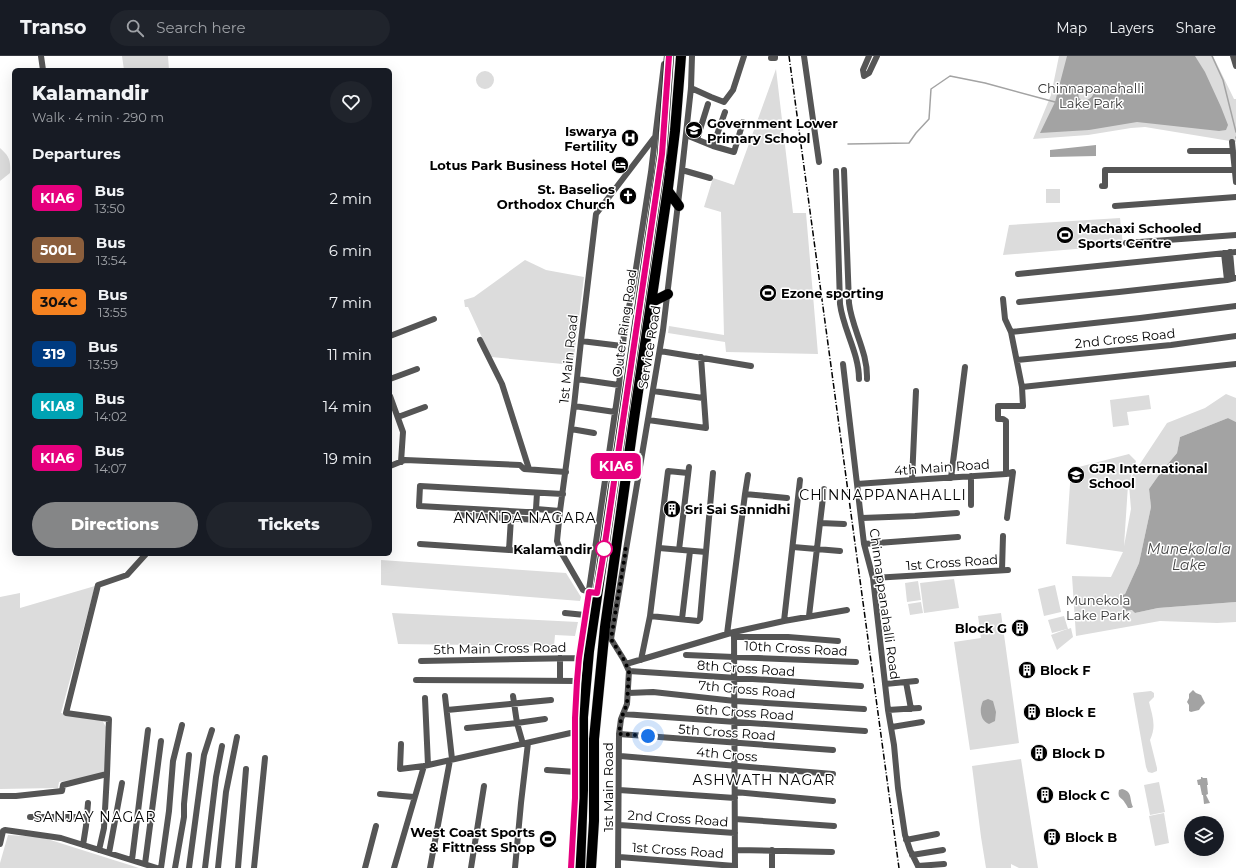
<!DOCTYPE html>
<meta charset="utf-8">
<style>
body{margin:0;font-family:Montserrat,sans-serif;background:#20242c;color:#f1f3f6;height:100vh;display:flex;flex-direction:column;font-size:15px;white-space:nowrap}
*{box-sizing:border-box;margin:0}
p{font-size:13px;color:#9ea1a6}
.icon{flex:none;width:22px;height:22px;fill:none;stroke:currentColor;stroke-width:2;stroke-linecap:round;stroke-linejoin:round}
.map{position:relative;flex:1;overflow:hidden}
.sheet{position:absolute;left:12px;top:12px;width:380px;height:488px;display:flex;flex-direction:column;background:#171b24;border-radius:6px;box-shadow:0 4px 16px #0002}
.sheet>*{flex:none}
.badge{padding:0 8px;border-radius:6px;font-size:14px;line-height:26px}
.buttons{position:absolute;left:1184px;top:760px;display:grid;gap:8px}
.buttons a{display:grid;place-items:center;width:40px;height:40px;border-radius:50%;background:#171b24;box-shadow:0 4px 16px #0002;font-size:20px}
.you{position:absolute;width:20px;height:20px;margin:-10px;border:3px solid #fff;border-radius:50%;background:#1a73e8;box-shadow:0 0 0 6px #1a73e833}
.map>.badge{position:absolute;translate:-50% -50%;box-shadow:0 0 0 2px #fff}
h2{padding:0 20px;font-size:15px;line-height:36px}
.round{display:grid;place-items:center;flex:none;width:42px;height:42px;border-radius:21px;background:#20242c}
.overview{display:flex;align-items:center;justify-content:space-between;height:68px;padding:0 20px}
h1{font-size:19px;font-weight:800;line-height:30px}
.cta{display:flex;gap:8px;margin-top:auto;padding:8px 20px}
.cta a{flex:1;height:46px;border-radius:24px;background:#858687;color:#fff;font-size:16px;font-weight:800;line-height:46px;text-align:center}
.cta a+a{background:#20242c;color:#f1f3f6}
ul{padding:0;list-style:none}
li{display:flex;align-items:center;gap:12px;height:52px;padding:0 20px}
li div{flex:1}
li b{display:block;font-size:15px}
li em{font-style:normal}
li .badge{min-width:44px;font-weight:700;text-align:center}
header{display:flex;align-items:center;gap:24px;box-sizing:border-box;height:56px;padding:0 20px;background:#171b24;border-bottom:1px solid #363941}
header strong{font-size:19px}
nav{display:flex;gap:22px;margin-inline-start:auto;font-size:14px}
.search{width:280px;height:36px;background:#20242c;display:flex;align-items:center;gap:10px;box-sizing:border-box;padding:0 14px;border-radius:22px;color:#9ea1a6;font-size:15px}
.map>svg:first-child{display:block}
.green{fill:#dcdcdc;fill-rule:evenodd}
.water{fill:#a3a3a3;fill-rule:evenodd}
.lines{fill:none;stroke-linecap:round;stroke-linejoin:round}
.stream{stroke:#a3a3a3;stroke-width:1.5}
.highway-casing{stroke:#dbdbdb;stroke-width:11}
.minor{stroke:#555;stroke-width:6}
.highway{stroke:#000;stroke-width:10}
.rail{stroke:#000;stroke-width:1.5;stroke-dasharray:6 2 1 2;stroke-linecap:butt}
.line-casing{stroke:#fff;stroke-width:9}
.line{stroke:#e6007e;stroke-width:6}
.walk{stroke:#000;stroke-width:4;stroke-dasharray:0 7.2}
.stop-dot{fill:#fff;stroke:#e6007e;stroke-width:2}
.labels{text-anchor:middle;stroke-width:3;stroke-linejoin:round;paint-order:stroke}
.park-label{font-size:13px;fill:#333;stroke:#fff}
.poi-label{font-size:13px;font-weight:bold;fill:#000;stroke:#fff;text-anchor:start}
.street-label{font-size:13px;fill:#000;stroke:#fff}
.stop-label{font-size:13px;font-weight:bold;fill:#000;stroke:#fff;text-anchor:end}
.neighbourhood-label{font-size:14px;letter-spacing:1px;fill:#000;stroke:#fff}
.water-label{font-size:14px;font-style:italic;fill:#444;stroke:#fff}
</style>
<header>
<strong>Transo</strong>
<div class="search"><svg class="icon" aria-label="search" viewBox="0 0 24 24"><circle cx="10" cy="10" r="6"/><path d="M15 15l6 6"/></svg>Search here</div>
<nav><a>Map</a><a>Layers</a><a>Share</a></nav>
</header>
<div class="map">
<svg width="1236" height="812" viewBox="0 0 1236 812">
<rect width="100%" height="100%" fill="#fff"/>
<path class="green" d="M122 0H168L169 14H124Z
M1059 0H1213L1234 43H1236V86L1145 71 1131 72 1088 79 1033 83 1051 39Z
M776 13 793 157H806L818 298 726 296 725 286 668 277 669 270 724 279 721 156 704 151 713 122 734 129Z
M476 24a9 9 0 1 1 18 0a9 9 0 1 1-18 0Z
M0 92C9 100 11 104 10 117L0 125Z
M1046 133H1060V147H1046Z
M1120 162 1123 189 1003 199 1009 169Z
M525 204 546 214 584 221 573 309 491 301 468 251H465L464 244 474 241Z
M1226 338 1236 342V366L1228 362 1180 381 1177 397 1161 416 1149 433 1151 451 1139 507 1125 538 1120 540 1122 550 1126 555 1133 554 1135 557 1158 552 1236 546V566L1217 567 1160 565 1076 580 1072 520 1111 521 1123 496 1066 488 1071 413 1129 398 1136 405 1130 423 1167 367 1205 352ZM1129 429 1131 453 1124 490 1128 429Z
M1149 339 1151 353 1127 356 1129 369 1113 371 1110 344Z
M381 504 566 517 581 541 580 545 381 529Z
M954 523 959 552 924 557 920 527Z
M918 525 921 544 907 546 905 527Z
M1055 529 1061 556 1044 560 1038 533Z
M95 530 61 657 102 664 106 671 105 718 59 726 58 732 0 733V541L20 537V552Z
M921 546 923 557 910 559 908 548Z
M392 557 578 566 575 580 555 579 554 590 398 588Z
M1001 557 1019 687 970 694 954 586 981 582 978 560Z
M1064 560 1068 573 1071 572 1073 581 1057 594 1051 579 1067 573 1052 577 1048 564Z
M1151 635 1154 637V641L1149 646C1152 659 1157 670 1150 684L1157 712V715L1152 717 1148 716 1146 711 1133 637Z
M1021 703 1038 812H1019L1011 808V812H986L981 781 972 710Z
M1159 726 1165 756 1150 759 1144 729Z
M1164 757 1169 787 1155 790 1149 760Z
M8 779 41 781 139 812H0V807Z"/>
<path class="water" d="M1067 0H1195L1205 16 1221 51 1228 69 1226 74 1219 75 1137 66 1089 74 1040 77 1055 46ZM1083 28 1088 29 1089 33H1095C1094 40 1090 44 1083 45L1079 42 1077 33Z
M1096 89V100L1050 101V94Z
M1228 362 1236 366V546L1158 552 1135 557 1132 554 1126 555 1122 550 1120 540 1125 538 1139 507 1151 451 1149 433 1161 416 1177 397 1180 381Z
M1193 634 1196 637 1201 639 1205 647 1201 651 1199 654 1191 656 1189 655V649L1187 646 1189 642V638Z
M988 643 993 645 996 656 995 665 989 668C980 665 979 653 983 645Z
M1201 721H1202L1203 722H1207L1208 729H1207L1208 738 1206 739 1210 747 1204 748 1203 739H1202L1200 729H1198L1197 724 1201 723Z
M1122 733C1133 736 1129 742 1133 751L1131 752H1128C1127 750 1126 748 1125 747 1122 741 1117 743 1119 734Z"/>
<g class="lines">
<path class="stream" d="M1212 0 1223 24 1236 76
M1236 82V81
M848 88 909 87 916 77 929 63 931 33 950 20 985 27 1055 46"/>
<defs>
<path id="highway" d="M668 135 679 150
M652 246 668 238
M580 812 583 734V661L589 595 662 98 669 0
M591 812 594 765V683L605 571 634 363 668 132 675 75 681 0"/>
</defs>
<use href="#highway" class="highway-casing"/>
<path class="minor" d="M41 0 43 14
M804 0 819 106
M869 0 863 14 864 20 869 17 877 0
M1233 0 1236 10
M771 2H775V0
M691 32 711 41 724 46 733 34 744 0
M686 79 713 90 725 56
M697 83 708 48
M1232 86 1236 126
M713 90 734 96 743 66
M1190 95H1233
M682 114 710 122
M844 114 849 247C852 273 868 296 867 323
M836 115 840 248C843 273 859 297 859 323
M1102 130H1105V114H1235
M1115 150 1236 141
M1126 187 1236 179
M1230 196 1232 219
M1224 197 1227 224
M1018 218 1236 196
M1003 243 1005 263 1011 276 1022 331 1023 350H998V363H1003L1006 365V418
M1019 246 1119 236 1227 224 1236 222
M1011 276 1140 262 1236 250
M390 280 434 263
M480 284 502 328 529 413
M581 285 622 290
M660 295 751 310
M1017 304 1171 289 1236 280
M843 308 864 488 873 522 888 654 894 689 898 732 905 779 910 794 919 812
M390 323 417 313
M577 323 619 329
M1022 331 1236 308
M653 335 703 342
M390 340 403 376 401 406
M574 350 615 356
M398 361 425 351
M648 364 706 372 701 301
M571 373 594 377
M390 410 405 404 520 409 524 413 566 416
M971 420V449
M951 422 965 311
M912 424 916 335
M857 428 912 424 1006 418 1013 416 1007 462
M745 438 748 419
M536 453 537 437
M560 455 536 453 535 456H526L419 450 420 430 563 438
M458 459 538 464
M862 462 915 460 957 457
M820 467 844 468
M420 488 509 494 561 496
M864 488 958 481
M793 491 840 495
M659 492 706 496
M509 494 511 462
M679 494 689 411
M1002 514 1003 480
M873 522 1008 514
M589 536 583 534 561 496 557 485 560 455 574 350 581 285 596 158 654 82
M565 557 585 559
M650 560 698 565 700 563 713 417
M809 560 824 433
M682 563 690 495
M784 565 800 424
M734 576 735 812
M727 578 745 438 787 442
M734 581H788L838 585
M686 599 856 606
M641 604 650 560 668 415 688 417
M421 605 579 602
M626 608 734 576 784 565 847 554
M629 615 861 630
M416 624 577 625
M560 625V602
M906 626 911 653
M885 628 916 625
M628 637 653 636 735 645 864 653
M445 640 452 703
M513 640 517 667 523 688
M425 642 428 709
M447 654 551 644
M888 654 919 652
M623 658 865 675
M892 671 922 666
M467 672 517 667 545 663
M619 678 833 694
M401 688 400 713 424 710
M620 700 833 718
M547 714 576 716
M619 734 735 742
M735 736 833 745
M380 738 414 741
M0 740H16L62 735 63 729 107 718 109 663 66 657 98 529 127 519 146 498
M30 761H87
M735 763 834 770
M619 769 735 777
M906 784 937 778
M0 788 3 775 5 774 61 782 157 812
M83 789 86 770 88 747
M99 794 104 772 107 718
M735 794 832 796
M109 797 122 727
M912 799 943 794
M619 801 735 810
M132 804 148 674
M145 808 161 685
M918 810 944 808
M161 812 169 755 173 705 182 669
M175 812 184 761V748L189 699
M189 812 204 699 212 674
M205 812 216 721 222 690
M218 812 226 736 237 681
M238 812 246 713
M254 812 265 702
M365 812 376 770
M394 812 424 710 575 676
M430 812 450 704
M471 812 484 730
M515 812 521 747 528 687
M571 812 575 742V661L579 602 619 329 625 268 632 238 651 116 664 8
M618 812 619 678 621 663 627 648 629 615 624 604 611 583 663 274 682 114 691 32 692 0
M772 812V794"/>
<use href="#highway" class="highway"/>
<path class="rail" d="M789 0 899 812
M606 557 668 112 678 0"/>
</g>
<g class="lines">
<defs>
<path id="line" d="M571 812 575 742V662L577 625 579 602 589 536 597 537 603 501 662 98 669 0"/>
</defs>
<use href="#line" class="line-casing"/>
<use href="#line" class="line"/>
<path class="walk" d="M604 493H626L611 583 624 604 629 615 627 648 621 663 619 678 648 680"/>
</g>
<defs>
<symbol id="school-disc" viewBox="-11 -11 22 22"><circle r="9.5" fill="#000" stroke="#fff"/><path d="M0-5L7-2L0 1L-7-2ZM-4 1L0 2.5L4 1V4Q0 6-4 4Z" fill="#fff"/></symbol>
<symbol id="hospital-disc" viewBox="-11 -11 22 22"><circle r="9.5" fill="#000" stroke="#fff"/><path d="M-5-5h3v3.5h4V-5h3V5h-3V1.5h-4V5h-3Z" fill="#fff"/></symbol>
<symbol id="hotel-disc" viewBox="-11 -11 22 22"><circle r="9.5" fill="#000" stroke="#fff"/><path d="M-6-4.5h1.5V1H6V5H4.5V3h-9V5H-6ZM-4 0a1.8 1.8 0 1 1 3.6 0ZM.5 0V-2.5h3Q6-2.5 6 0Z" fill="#fff"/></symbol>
<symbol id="church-disc" viewBox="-11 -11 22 22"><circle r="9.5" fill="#000" stroke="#fff"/><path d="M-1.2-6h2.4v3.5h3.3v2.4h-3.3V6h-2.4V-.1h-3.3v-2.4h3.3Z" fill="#fff"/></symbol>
<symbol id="stadium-disc" viewBox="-11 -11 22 22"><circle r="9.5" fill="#000" stroke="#fff"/><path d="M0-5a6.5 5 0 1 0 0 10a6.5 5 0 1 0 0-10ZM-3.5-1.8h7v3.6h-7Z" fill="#fff"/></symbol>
<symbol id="building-disc" viewBox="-11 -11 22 22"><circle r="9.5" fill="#000" stroke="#fff"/><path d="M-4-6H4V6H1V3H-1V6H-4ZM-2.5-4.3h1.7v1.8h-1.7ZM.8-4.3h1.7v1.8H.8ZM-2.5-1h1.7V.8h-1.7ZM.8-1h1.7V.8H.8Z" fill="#fff"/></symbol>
</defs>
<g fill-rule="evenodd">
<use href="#school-disc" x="684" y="64" width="20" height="20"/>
<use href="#hospital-disc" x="620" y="72" width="20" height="20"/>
<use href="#hotel-disc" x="610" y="99" width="20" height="20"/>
<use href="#church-disc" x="618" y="130" width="20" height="20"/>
<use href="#stadium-disc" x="1055" y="169" width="20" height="20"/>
<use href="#stadium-disc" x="758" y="227" width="20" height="20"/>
<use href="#school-disc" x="1066" y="409" width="20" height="20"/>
<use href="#building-disc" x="662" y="443" width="20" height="20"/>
<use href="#building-disc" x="1010" y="562" width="20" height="20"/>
<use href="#building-disc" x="1017" y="604" width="20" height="20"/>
<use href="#building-disc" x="1022" y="646" width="20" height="20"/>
<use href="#building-disc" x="1029" y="687" width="20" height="20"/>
<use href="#building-disc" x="1035" y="729" width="20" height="20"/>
<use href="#building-disc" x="1042" y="771" width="20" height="20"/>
<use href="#stadium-disc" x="538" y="773" width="20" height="20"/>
</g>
<circle class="stop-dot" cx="604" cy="493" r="8"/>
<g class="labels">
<g class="park-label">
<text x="1091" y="37">Chinnapanahalli<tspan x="1091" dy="15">Lake Park</tspan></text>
<text x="1098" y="549">Munekola<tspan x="1098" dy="15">Lake Park</tspan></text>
</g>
<g class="poi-label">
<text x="707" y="72">Government Lower<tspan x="707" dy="15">Primary School</tspan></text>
<text x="617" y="80" text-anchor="end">Iswarya<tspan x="617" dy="15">Fertility</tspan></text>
<text x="607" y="114" text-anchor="end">Lotus Park Business Hotel</text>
<text x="615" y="138" text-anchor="end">St. Baselios<tspan x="615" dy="15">Orthodox Church</tspan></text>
<text x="1078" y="177">Machaxi Schooled<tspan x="1078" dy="15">Sports Centre</tspan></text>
<text x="781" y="242">Ezone sporting</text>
<text x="1089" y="417">GJR International<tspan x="1089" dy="15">School</tspan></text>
<text x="685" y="458">Sri Sai Sannidhi</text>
<text x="1007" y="577" text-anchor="end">Block G</text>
<text x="1040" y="619">Block F</text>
<text x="1045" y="661">Block E</text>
<text x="1052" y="702">Block D</text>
<text x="1058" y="744">Block C</text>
<text x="535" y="781" text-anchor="end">West Coast Sports<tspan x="535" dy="15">&amp; Fittness Shop</tspan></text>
<text x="1065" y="786">Block B</text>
</g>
<g class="street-label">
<text transform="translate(624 267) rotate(-82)" y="5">Outer Ring Road</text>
<text transform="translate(1125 282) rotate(-6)" y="5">2nd Cross Road</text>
<text transform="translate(649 291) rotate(-81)" y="5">Service Road</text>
<text transform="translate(568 303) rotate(-84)" y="5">1st Main Road</text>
<text transform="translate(942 411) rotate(-4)" y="5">4th Main Road</text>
<text transform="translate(952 506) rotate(-4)" y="5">1st Cross Road</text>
<text transform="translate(885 548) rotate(82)" y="5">Chinnappanahalli Road</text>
<text transform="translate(500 592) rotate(-1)" y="5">5th Main Cross Road</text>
<text transform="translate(796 592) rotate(3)" y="5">10th Cross Road</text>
<text transform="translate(746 612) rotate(4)" y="5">8th Cross Road</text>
<text transform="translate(747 633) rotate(5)" y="5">7th Cross Road</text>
<text transform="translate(745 656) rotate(4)" y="5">6th Cross Road</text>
<text transform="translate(727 676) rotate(4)" y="5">5th Cross Road</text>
<text transform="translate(727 698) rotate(5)" y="5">4th Cross</text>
<text transform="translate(608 731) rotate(-90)" y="5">1st Main Road</text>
<text transform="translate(678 762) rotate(4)" y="5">2nd Cross Road</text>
<text transform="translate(678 794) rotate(4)" y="5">1st Cross Road</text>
</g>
<g class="stop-label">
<text x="592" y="498">Kalamandir</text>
</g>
<g class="neighbourhood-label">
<text x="883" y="444">CHINNAPPANAHALLI</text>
<text x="525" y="467">ANANDA NAGARA</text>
<text x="764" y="729">ASHWATH NAGAR</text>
<text x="95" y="766">SANJAY NAGAR</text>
</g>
<g class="water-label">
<text x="1189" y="498">Munekolala<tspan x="1189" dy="16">Lake</tspan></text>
</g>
</g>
</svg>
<div class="buttons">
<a><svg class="icon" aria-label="layers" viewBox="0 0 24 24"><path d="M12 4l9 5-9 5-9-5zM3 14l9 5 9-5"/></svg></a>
</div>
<div class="you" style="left:648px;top:680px"></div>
<b class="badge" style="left:616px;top:410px;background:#e6007e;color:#fff">KIA6</b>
<section class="sheet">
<div class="overview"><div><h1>Kalamandir</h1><p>Walk · 4 min · 290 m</p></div><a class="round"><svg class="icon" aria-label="heart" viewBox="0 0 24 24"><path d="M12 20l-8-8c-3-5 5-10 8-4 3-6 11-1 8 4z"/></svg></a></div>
<h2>Departures</h2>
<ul>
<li><span class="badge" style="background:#e6007e;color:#fff">KIA6</span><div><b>Bus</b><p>13:50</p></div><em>2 min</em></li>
<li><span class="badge" style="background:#8b5e3c;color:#fff">500L</span><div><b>Bus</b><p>13:54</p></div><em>6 min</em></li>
<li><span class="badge" style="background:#f58220;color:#111">304C</span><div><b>Bus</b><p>13:55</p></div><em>7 min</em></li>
<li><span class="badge" style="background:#003b80;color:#fff">319</span><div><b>Bus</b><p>13:59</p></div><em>11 min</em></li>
<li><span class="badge" style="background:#00a3b4;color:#fff">KIA8</span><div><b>Bus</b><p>14:02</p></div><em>14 min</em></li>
<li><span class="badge" style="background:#e6007e;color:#fff">KIA6</span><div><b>Bus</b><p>14:07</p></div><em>19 min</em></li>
</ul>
<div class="cta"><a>Directions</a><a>Tickets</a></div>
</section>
</div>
